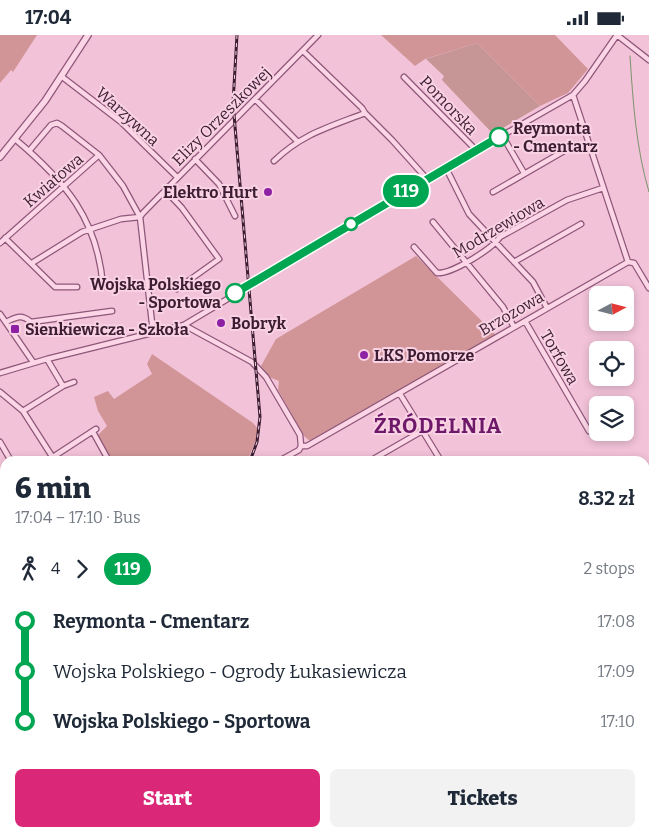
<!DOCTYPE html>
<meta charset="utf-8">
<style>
body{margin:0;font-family:Bitter,serif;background:#f2f2f3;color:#1f2937;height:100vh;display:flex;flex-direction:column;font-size:19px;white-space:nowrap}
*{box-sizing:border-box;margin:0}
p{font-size:16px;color:#747a83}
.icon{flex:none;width:28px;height:28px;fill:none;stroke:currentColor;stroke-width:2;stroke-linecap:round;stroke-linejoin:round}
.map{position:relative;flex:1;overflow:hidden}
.panel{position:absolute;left:0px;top:421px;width:650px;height:381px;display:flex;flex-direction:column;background:#fff;border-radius:15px 15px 0 0;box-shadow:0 2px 8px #0003}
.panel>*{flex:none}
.badge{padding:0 10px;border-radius:16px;font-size:18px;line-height:32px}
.needle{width:32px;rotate:83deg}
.tools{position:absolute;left:589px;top:251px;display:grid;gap:10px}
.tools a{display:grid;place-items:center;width:45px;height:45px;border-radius:8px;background:#fff;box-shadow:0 2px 8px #0003;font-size:25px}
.map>.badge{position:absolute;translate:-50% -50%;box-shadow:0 0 0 2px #fff}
.legs{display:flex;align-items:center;gap:8px;height:55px;padding:0 15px;font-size:16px}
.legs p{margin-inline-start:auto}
.head{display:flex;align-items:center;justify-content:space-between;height:85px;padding:0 15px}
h1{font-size:28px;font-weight:800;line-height:38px}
.button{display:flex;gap:10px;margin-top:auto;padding:10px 15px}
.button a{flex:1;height:58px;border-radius:8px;background:#db2777;color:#fff;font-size:20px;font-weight:800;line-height:58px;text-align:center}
.button a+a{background:#f2f2f3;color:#1f2937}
ul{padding:0 15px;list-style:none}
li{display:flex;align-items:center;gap:18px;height:50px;font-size:19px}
li i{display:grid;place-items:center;width:8px;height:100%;margin:0 6px;background:currentColor}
li i::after{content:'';width:12px;height:12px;margin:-6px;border:4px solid;border-radius:50%;background:#fff}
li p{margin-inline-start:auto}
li:first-child i{background:linear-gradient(#0000 50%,currentColor 0)}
li:last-child i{background:linear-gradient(currentColor 50%,#0000 0)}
.status{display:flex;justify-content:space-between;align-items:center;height:35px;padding:0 25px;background:#fff;direction:ltr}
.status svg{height:14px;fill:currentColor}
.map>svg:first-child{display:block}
.green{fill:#d19597}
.cemetery{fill:#c69596}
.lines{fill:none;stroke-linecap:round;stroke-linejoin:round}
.stream{stroke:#7b946a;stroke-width:1}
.minor-casing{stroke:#8e5779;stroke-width:7}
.tertiary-casing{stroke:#8e5779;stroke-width:8}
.minor{stroke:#fcd6e7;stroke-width:4.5}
.tertiary{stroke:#fcd6e7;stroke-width:5.5}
.rail-casing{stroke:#3c1d32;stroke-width:3}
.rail{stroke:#f9d2e3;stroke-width:1;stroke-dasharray:4;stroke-linecap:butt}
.line-1-casing{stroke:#fff;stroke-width:11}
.line-1{stroke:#00a651;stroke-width:8}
.stop-1-dot{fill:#fff;stroke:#00a651;stroke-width:2.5}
.poi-dot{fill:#8e21a3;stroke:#f9d2e3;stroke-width:2}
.labels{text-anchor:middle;stroke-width:4;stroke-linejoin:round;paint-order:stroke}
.street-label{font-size:16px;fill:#3c1d32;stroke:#f9d2e3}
.stop-label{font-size:16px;font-weight:bold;fill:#3c1d32;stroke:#f9d2e3;text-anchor:start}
.poi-label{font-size:16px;font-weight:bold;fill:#3c1d32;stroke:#f9d2e3;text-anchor:start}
.district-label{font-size:21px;font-weight:bold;letter-spacing:1px;fill:#6d1869;stroke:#f9d2e3}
</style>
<div class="status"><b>17:04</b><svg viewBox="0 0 49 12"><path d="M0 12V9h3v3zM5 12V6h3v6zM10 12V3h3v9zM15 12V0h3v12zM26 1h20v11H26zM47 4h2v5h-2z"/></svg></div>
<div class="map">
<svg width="649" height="802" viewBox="0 0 649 802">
<rect width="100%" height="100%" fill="#f2c2d8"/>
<path class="green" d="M0 0H37L13 37 11 35 0 48Z
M381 0H555L588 34 568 58 540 71 477 8 425 24 415 31Z
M416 221 496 300 310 406 304 401 278 355 279 346 269 342 261 331 276 304Z
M152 319 253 388 260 396 247 426H112L98 400 107 391 98 376 94 362 108 356 114 364 152 339 147 329Z
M649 686 648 802H504L510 798H645V689Z"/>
<path class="cemetery" d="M477 8 540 71 493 99 442 45 444 41 426 24Z"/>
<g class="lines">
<path class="stream" d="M630 21C633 67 636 113 649 157
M645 704 649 701
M518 802 524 798"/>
<defs>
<path id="minor" d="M617 0 649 25
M303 16 362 73 365 78 392 105 427 144
M61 41 121 87 177 142
M404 42 476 115
M573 60 628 227
M255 64 297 106
M502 100 524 138
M15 104C65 146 98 184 103 252
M29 116 51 90 57 88 62 91 99 120 123 151 140 182
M195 124 219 149 235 181
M274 126C302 99 329 92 365 78
M446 133 469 179 533 247 547 273
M165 155 182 173 219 224 177 254
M493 157 564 116
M433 187 503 272 514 292
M5 203 55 252H77
M0 208 99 120
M414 212 437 238C452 239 492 214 500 202L567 165 603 153
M514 227 581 189
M32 228 82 197 121 184 140 182
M0 279 33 327
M525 286 589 396
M6 287C17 282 21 279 31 287L112 276
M184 290 252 327 266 342 300 400 301 411
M153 297 140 182 143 178 318 0
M47 324 63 351
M0 338 47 324 184 290 449 131 573 60 585 46 617 0
M0 357 23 376 55 426
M400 359 441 426
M23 376 63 351 74 347
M93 397 109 426
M0 407 11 426
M53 422 96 394
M279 426 299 415 301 411H307L628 227 634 228 649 253
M370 426 422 396
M0 516 5 513
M0 616H5
M0 677 5 683
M0 725 5 724
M0 759 5 760
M0 787 5 788
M0 800 21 802
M46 802 63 798
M307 802 315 798"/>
<path id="tertiary" d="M0 122 45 66 88 0
M0 467 5 475
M0 582 5 580"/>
</defs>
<use href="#minor" class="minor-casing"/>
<use href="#tertiary" class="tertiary-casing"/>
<use href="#minor" class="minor"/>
<use href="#tertiary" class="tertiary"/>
<defs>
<path id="rail" d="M237 0 233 68 260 382 257 407 250 426
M0 611 5 610"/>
</defs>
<use href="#rail" class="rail-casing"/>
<use href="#rail" class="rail"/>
</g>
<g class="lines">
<defs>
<path id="line-1" d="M235 258 499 102"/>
</defs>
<use href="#line-1" class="line-1-casing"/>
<use href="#line-1" class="line-1"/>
</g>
<g class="stop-1-dot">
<circle cx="499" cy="102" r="9"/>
<circle cx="351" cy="189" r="6"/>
<circle cx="235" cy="258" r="9"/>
</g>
<g class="poi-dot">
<circle cx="268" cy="157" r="5"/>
<circle cx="221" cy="288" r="5"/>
<rect x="10" y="289" width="10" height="10" rx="2.5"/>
<circle cx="364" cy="320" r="5"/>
</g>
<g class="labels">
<g class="street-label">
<text transform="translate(449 70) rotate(46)" y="6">Pomorska</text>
<text transform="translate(128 81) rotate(42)" y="6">Warzywna</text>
<text transform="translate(221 81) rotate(-45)" y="6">Elizy Orzeszkowej</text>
<text transform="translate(53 145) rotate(-41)" y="6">Kwiatowa</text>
<text transform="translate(498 192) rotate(-31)" y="6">Modrzewiowa</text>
<text transform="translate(511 278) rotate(-30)" y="6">Brzozowa</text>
<text transform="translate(560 322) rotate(60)" y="6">Torfowa</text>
</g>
<g class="stop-label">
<text x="513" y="99">Reymonta<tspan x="513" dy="18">- Cmentarz</tspan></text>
<text x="221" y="255" text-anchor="end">Wojska Polskiego<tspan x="221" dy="18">- Sportowa</tspan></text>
</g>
<g class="poi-label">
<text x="258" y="163" text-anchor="end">Elektro Hurt</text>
<text x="231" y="294">Bobryk</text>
<text x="25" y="300">Sienkiewicza - Szkoła</text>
<text x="374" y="326">LKS Pomorze</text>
</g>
<g class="district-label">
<text x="438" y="398">ŹRÓDELNIA</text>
</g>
</g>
</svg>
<div class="tools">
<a><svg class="needle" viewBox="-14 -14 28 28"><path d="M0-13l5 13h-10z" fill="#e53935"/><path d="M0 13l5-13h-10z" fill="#747a83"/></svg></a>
<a><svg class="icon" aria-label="locate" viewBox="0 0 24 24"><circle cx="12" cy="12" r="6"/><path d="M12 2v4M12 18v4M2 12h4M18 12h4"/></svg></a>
<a><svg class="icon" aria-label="layers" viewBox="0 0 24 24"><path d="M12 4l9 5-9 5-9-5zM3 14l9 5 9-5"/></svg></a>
</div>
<b class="badge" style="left:406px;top:156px;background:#00a651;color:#fff">119</b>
<section class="panel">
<div class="head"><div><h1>6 min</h1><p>17:04 – 17:10 · Bus</p></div><b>8.32 zł</b></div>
<div class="legs"><svg class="icon" aria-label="walk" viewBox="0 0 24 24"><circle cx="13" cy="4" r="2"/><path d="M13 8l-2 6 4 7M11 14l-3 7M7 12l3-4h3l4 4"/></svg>4<svg class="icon" aria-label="forward" viewBox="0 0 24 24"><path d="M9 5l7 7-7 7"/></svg><b class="badge" style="background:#00a651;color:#fff">119</b><p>2 stops</p></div>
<ul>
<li><i style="color:#00a651"></i><b>Reymonta - Cmentarz</b><p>17:08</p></li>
<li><i style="color:#00a651"></i><span>Wojska Polskiego - Ogrody Łukasiewicza</span><p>17:09</p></li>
<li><i style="color:#00a651"></i><b>Wojska Polskiego - Sportowa</b><p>17:10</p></li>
</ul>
<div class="button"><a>Start</a><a>Tickets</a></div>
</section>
</div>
